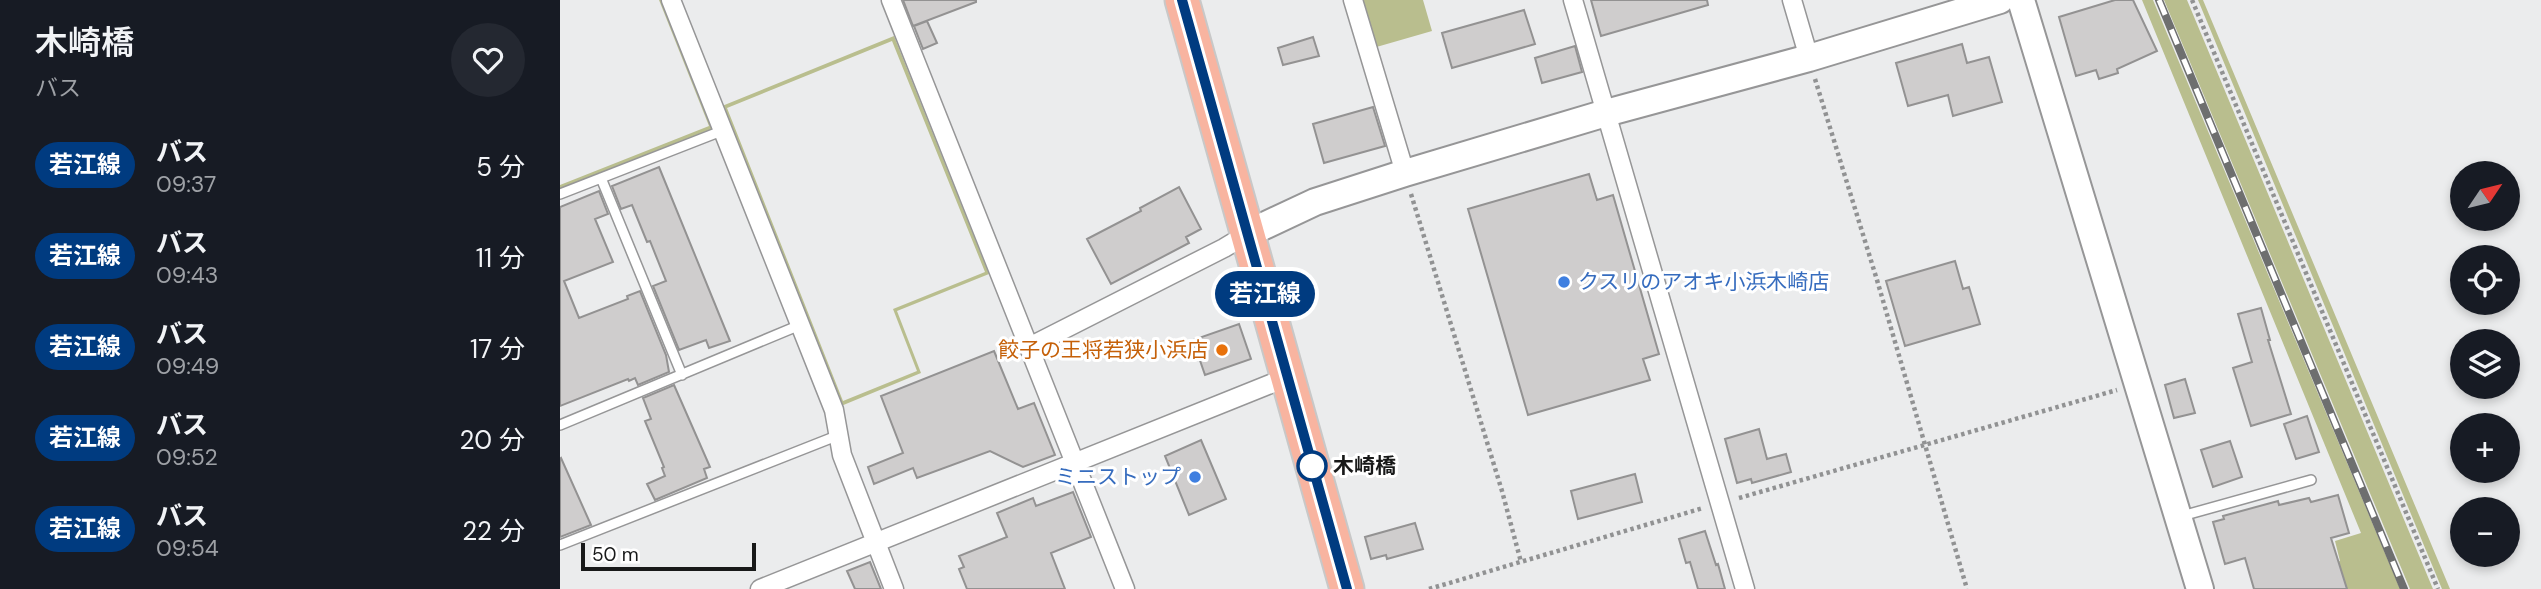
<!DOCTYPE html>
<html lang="ja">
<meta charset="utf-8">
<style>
body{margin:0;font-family:"DM Sans","Noto Sans JP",sans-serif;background:#242831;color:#f1f3f6;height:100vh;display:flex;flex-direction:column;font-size:26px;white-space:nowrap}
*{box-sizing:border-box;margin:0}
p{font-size:23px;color:#9ea1a6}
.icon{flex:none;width:38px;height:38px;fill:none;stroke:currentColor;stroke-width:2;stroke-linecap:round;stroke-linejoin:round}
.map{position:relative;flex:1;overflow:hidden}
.panel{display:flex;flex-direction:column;background:#171b24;width:560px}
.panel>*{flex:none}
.badge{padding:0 14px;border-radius:23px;font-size:24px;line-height:46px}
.needle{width:46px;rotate:55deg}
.fabs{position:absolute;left:1890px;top:161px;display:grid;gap:14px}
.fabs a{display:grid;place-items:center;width:70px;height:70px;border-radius:50%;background:#171b24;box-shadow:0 4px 10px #0003;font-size:35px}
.scale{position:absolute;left:21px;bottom:18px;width:175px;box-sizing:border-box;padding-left:7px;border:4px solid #181919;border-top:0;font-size:19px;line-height:24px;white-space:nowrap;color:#181919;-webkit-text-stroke:5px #fff;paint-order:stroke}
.map>.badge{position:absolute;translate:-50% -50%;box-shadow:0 0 0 4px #fff}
.round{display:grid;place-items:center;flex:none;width:74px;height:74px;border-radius:37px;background:#242831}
.headline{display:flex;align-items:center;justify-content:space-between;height:119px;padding:0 35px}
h1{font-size:33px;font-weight:600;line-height:52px}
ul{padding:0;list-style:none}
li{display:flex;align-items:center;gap:21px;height:91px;padding:0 35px}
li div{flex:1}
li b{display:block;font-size:26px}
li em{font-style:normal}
li .badge{min-width:77px;font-weight:700;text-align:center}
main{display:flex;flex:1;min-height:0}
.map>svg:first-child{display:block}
.green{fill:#b9be8e;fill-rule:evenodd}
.building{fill:#cfcdcd;stroke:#939292;stroke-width:2}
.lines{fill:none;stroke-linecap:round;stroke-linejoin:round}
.lane-casing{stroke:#969697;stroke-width:12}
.street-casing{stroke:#969697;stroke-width:21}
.secondary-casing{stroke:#969697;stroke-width:30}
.highway-casing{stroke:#c8c8c8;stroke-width:37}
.path{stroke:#919293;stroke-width:4.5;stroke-dasharray:3.5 3.5;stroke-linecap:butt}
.lane{stroke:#fff;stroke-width:9}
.street{stroke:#fff;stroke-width:18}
.secondary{stroke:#fff;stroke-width:26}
.highway{stroke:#f8b4a0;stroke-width:33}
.rail-casing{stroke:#6e6f6f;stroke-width:8}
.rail{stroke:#fff;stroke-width:5;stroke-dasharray:16;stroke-linecap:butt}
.line-casing{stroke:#fff;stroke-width:16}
.line{stroke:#003b80;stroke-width:10}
.shop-dot{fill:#3f7fe0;stroke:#fff;stroke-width:2.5}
.food-dot{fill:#e8710a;stroke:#fff;stroke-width:2.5}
.stop-dot{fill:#fff;stroke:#003b80;stroke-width:3.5}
.labels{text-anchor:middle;stroke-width:6;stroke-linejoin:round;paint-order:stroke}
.shop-label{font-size:21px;fill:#366cbe;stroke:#fff;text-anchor:start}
.food-label{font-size:21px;fill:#c56008;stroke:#fff;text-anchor:end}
.stop-label{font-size:21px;font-weight:bold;fill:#181919;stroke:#fff;text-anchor:start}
</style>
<main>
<section class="panel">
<div class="headline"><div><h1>木崎橋</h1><p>バス</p></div><a class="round"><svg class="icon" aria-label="heart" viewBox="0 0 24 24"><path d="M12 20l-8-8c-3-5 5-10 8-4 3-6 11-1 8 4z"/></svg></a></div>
<ul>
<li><span class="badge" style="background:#003b80;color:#fff">若江線</span><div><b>バス</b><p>09:37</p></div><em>5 分</em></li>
<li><span class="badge" style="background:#003b80;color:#fff">若江線</span><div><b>バス</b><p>09:43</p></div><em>11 分</em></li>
<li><span class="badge" style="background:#003b80;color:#fff">若江線</span><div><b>バス</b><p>09:49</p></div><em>17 分</em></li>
<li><span class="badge" style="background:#003b80;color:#fff">若江線</span><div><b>バス</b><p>09:52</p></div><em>20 分</em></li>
<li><span class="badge" style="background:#003b80;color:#fff">若江線</span><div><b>バス</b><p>09:54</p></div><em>22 分</em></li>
</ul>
</section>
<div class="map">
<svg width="1981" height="589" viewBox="0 0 1981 589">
<rect width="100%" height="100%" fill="#ebeced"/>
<path class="green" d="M99 0H102L154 129 0 190V185L149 126Z
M799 0H863L872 31 813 48Z
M1582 0H1593L1840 589H1750L1770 565 1780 561 1775 541 1801 533Z
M1604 0H1627L1873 589H1850Z
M1638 0H1643L1890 589H1882Z
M334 36 429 274 337 311 361 373 281 406 162 106ZM332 41 425 272 333 309 357 371 283 401 167 108Z"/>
<path class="building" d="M343 0H416V2L353 26Z
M1031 0H1147L1148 5 1041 36Z
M1555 0H1573L1597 51 1557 69 1558 73 1539 79 1536 70 1516 76 1499 17Z
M964 10 975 44 892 68 882 33Z
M367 21 377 43 363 49 354 26Z
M753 37 759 56 723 65 718 48Z
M1402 44 1407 63 1429 57 1442 102 1393 116 1388 95 1348 106 1336 63Z
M1015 46 1022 72 982 83 975 58Z
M813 107 825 146 764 163 753 124Z
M99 167 170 341 149 348 146 340 119 350 93 286 106 281 90 241 87 242 72 205 61 209 52 186Z
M1029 174 1037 200 1053 195 1099 354 1083 359 1090 380 968 415 908 209Z
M619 187 641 229 626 237 629 243 551 284 527 239 581 211 580 208Z
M39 191 48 214 35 219 53 262 4 281 19 318 68 299 67 296 80 291 106 355 109 372 78 385 75 378 69 381 68 379 0 406V207Z
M1395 261 1403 289 1409 287 1420 324 1345 346 1326 281Z
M1701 308 1710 340H1708L1731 414 1691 426 1673 368 1692 362 1678 314Z
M679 324 691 359 645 375 633 340Z
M434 351 458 409 474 403 495 455 463 467 430 451 357 478 353 468 314 484 308 467 343 453 321 396Z
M1625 379 1635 413 1614 418 1605 385Z
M114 385 150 467 144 469 147 478 95 500 87 484 105 476 102 468 104 467 85 421 91 419 83 398Z
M1747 416 1759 452 1736 459 1724 424Z
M1199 429 1207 459 1226 454 1231 472 1192 483 1191 479 1177 483 1165 439Z
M641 440 666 499 629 515 605 456Z
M1670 441 1682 477 1653 487 1641 450Z
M1 458 31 525 0 537V459Z
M1075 474 1082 502 1018 519 1011 491Z
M513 492 531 537 491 553 505 589H407L399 569 404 567 399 556 447 537 437 513 473 498 476 506Z
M1778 495 1789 533 1771 538 1787 589H1694L1685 558 1665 564 1653 522 1664 519 1663 516 1718 501 1719 505 1749 498 1751 502Z
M855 523 863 549 827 559 826 555 811 559 805 537Z
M1145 531 1156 565 1158 564 1165 589H1138L1130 562 1126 563 1119 539Z
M310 562 321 589H295L287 571Z"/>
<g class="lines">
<defs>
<path id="lane" d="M41 178 122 375
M0 194 164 130
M0 425 240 325
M1622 516 1751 480
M0 545 279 435"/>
<path id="street" d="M111 0 274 410 282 455 334 589
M331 0 565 589
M793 0 845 173
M1013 0 1185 589
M1232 0 1249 58
M469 347 664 248 689 233
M200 589 728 377"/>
<path id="secondary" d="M1461 0 1640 589
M689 233 755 202 845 173 1046 113 1249 58 1440 0"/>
<path id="highway" d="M622 0 787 589"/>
</defs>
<use href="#lane" class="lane-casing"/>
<use href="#street" class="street-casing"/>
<use href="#secondary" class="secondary-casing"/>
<use href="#highway" class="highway-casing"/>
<path class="path" d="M1632 0 1878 589
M1255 79 1317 280 1407 589
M851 194 942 491 961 562
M1179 498 1557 390
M869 589 1143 508"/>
<use href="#lane" class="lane"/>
<use href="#street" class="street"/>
<use href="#secondary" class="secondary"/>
<use href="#highway" class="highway"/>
<defs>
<path id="rail" d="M1599 0 1844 589"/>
</defs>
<use href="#rail" class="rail-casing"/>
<use href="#rail" class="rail"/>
</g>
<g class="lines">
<defs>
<path id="line" d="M622 0 787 589"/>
</defs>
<use href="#line" class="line-casing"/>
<use href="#line" class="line"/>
</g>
<g class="shop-dot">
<circle cx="1004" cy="282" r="7"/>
<circle cx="635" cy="477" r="7"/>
</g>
<circle class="food-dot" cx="662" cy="350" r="7"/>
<circle class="stop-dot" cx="752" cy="466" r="14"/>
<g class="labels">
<g class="shop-label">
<text x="1018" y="289">クスリのアオキ小浜木崎店</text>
<text x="621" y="484" text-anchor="end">ミニストップ</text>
</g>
<g class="food-label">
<text x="648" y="357">餃子の王将若狭小浜店</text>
</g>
<g class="stop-label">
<text x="773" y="473">木崎橋</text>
</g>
</g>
</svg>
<div class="fabs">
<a><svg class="needle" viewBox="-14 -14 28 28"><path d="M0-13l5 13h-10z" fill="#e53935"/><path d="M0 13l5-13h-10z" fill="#9ea1a6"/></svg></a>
<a><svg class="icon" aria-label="locate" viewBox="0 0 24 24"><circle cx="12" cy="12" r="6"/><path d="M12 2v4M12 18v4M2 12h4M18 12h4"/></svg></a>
<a><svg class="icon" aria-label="layers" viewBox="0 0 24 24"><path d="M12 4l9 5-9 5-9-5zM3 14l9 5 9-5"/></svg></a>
<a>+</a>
<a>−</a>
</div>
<div class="scale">50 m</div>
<b class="badge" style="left:705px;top:294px;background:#003b80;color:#fff">若江線</b>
</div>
</main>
